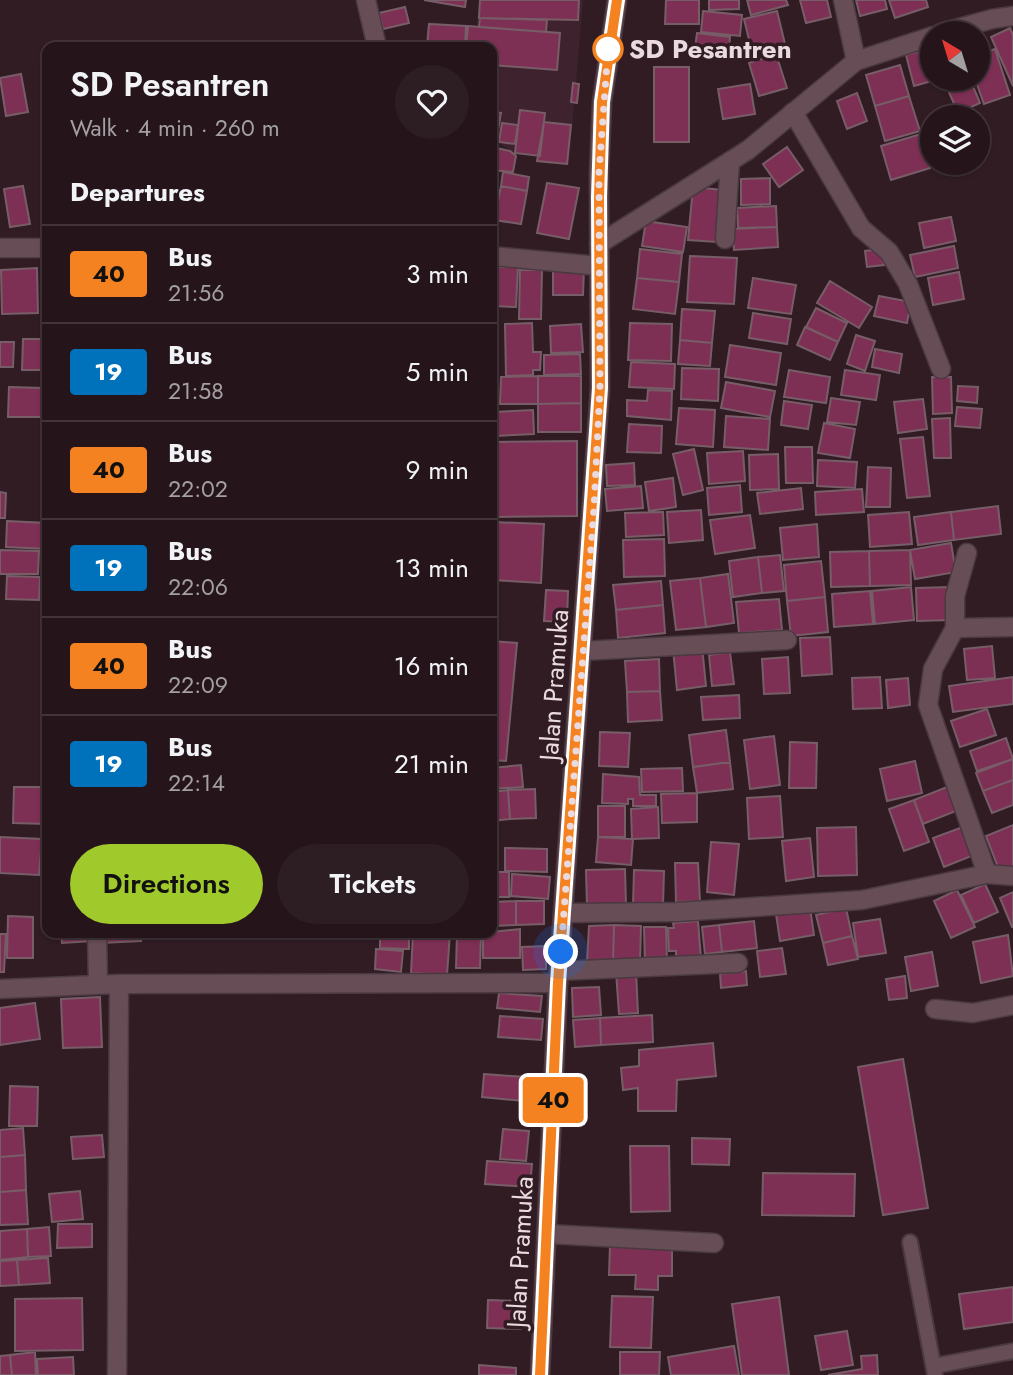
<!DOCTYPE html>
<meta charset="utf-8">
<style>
body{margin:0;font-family:Jost,sans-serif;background:#2d1e24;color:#f1f3f6;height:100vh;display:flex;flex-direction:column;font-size:26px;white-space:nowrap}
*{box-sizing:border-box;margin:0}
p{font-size:23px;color:#a39fa3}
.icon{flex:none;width:38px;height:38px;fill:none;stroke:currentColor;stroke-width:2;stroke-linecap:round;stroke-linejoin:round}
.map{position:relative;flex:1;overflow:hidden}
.drawer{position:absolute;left:42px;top:42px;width:455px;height:896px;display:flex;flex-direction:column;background:#25151b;border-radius:14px;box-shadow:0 2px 5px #0004,0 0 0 2px #42343a}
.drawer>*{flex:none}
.badge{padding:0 14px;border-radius:5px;font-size:24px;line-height:46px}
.needle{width:46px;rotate:322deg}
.buttons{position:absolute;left:920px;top:21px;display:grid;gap:14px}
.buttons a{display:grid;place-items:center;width:70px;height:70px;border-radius:50%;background:#25151b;box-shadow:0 2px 5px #0004,0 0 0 2px #42343a;font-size:35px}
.you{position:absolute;width:35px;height:35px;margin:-18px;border:5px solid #fff;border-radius:50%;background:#1a73e8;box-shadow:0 0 0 10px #1a73e833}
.map>.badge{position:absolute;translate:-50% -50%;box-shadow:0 0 0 4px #fff}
h2{padding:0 28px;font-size:26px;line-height:63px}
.round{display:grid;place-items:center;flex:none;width:74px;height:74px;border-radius:37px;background:#2d1e24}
.head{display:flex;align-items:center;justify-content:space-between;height:119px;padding:0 28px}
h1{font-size:33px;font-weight:600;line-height:52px}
.cta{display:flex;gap:14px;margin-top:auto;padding:14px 28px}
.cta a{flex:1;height:80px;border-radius:42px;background:#a0c92c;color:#111;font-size:28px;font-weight:600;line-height:80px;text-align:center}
.cta a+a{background:#2d1e24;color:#f1f3f6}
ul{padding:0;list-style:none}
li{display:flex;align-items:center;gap:21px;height:98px;padding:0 28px;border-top:2px solid #42343a}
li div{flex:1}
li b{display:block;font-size:26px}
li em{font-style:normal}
li .badge{min-width:77px;font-weight:700;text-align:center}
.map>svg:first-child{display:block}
.built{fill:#3e222d}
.building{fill:#7d3054;stroke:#775d67;stroke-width:2}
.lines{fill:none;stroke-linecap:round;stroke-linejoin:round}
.service-casing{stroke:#4a3940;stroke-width:18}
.minor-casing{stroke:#4a3940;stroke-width:21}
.tertiary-casing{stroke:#4a3940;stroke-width:21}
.service{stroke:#664d56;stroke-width:14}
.minor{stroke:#664d56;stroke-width:18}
.tertiary{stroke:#664d56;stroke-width:18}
.line-casing{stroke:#fff;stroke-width:16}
.line{stroke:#f58220;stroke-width:10}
.walk{stroke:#e9dadf;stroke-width:7;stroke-dasharray:0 12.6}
.stop-dot{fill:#fff;stroke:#f58220;stroke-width:3.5}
.labels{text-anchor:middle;stroke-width:7;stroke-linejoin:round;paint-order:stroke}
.stop-label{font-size:26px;font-weight:bold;fill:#e9dadf;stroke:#311c24;text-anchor:start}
.street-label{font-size:26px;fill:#e9dadf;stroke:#311c24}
</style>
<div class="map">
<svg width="1013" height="1375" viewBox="0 0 1013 1375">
<rect width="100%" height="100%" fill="#311c24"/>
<path class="built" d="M479 0H583L576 83 580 84 577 103 574 104 569 165 537 161V156L514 153 492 138V47H425L428 22 477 26Z"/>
<path class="building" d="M424 0H466L465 7Z
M480 0H579L578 20 479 18Z
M666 0H699V24H665Z
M709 0H739V9L709 10Z
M747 0H786L788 5 751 15Z
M800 0H827L831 17 806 23Z
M856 0H885L887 9 860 16Z
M889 0H926L928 7 895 18Z
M405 7 409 23 383 29 379 13Z
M703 11 742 15 740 36 701 32Z
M777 11 786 48 753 56 744 19Z
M480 18 547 20 546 32 479 27Z
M429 24 466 26 465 47H427Z
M468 26 560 33 557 70 492 65V47H466Z
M1010 28 1013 35V86L991 37Z
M697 33 730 37 728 59 694 55Z
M931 48 933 79H939L914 86 906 55Z
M995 49 1010 95 984 104 975 79H978V54Z
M776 54 787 88 759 96 749 63Z
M900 65 909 96 875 106 866 75Z
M654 67H689V142H654Z
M21 74 28 112 6 116 0 78Z
M956 79H970L980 103 958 113 945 83Z
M573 83 579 84 577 103 571 102Z
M750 84 755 114 723 119 718 89Z
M857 93 867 121 847 129 837 101Z
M909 96 920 131 885 141 875 106Z
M520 110 545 113 540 156 515 153Z
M492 112 501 113 498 130 492 129Z
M544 122 571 125 567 164 537 161Z
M502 123 518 125 515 144 499 142Z
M933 123V154L924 126Z
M921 134 930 168 891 180 881 146Z
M492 147 510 151 516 156 513 172 492 170Z
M787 147 803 170 779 187 763 164Z
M503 172 529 177 527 191 501 186Z
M770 178V204L741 205V179Z
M547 183 579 188 569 239 537 233Z
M23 186 30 224 10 227 4 189Z
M501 186 527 191 521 224 494 220Z
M693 187 722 190 717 242 688 240Z
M776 206 777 227 738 228 737 208Z
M951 217 956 241 924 248 919 223Z
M646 221 687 227 683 252 642 246Z
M777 227 778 247 734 250 732 229Z
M954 246 958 268 915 277 910 255Z
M640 249 682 254 679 282 637 278Z
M882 249 884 265 867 267 865 251Z
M690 256 737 258 734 304 687 302Z
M495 267H518L516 307 493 306Z
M37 268 38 313 2 314 1 270Z
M553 268H584L583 295H553Z
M520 270H542L541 319H519Z
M959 272 964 299 933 305 928 278Z
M637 278 679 282 675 314 633 309Z
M753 278 796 285 791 314 748 308Z
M830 281 872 307 859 328 817 303Z
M879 296 911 302 907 323 874 316Z
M816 308 847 323 838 342 806 327Z
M682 309 715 311 712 343 680 340Z
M753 313 791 319 787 344 749 338Z
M532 323 533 352H541L540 370H533V375L506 376 505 324Z
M630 323 672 324 671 361 628 360Z
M581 324 583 352 551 353 550 326Z
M805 327 838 342 830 360 797 345Z
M856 335 875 341 865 371 847 364Z
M23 339H42V370H22Z
M680 340 712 343 710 366 678 364Z
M0 342H14L13 367H0Z
M730 345 781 353 776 385 725 377Z
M875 349 902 354 899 373 872 367Z
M580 354 581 374 544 375V355Z
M631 362 675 364 674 389 629 387Z
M682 368 719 369 718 401 681 399Z
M789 370 830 377 826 403 784 397Z
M845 370 880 375 876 400 841 395Z
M538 376V404H500L501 377Z
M538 376H581V403L538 404Z
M932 377H951L952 413 933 414Z
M726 382 775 391 770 417 721 408Z
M958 386 978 387 977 403 957 401Z
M9 387 44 388 43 417H8Z
M648 390 672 391 671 420 627 416V400L647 401Z
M831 398 860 402 856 425 827 422Z
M923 399 927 429 898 433 894 402Z
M784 401 812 405 808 429 781 425Z
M581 403V432H538V404Z
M957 407 982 409 980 428 955 426Z
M679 408 715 410 713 447 676 444Z
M533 410 534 434 496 436 494 412Z
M726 416 770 419 768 450 724 447Z
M950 418 951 458H934L932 419Z
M824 423 855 429 850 458 818 453Z
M629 424 662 426 661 453 627 452Z
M923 437 930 496 907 498 900 439Z
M577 441V516L492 517V442Z
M785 447H812L813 483H786Z
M694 449 703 490 683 495 673 454Z
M743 451 745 481 709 484 707 453Z
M778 454 779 489 750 490 749 455Z
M818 460 857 462 855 488 817 486Z
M634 463 635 485 607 486 606 465Z
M868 467 891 468 890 507H866Z
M673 478 676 507 649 511 645 482Z
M740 485 742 512 709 515 707 488Z
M641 486 643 508 607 511 605 489Z
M801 488 803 509 760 514 757 493Z
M862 489 864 512 816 515 815 492Z
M0 492 6 493 5 518H0Z
M998 506 1001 534 954 540 951 512Z
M701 510 703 540 669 543 667 512Z
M663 512 664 535 626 537 625 513Z
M909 512 912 544 870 547 868 515Z
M951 512 954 540 918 545 914 517Z
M750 515 755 548 715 554 710 520Z
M7 521 47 523V549L6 547Z
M492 522 544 524 541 583 492 580Z
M817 524 819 557 783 560 780 528Z
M664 539 665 576 624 577 623 540Z
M951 543 956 572 915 579 910 550Z
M0 550 39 551 38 574H0Z
M910 550 911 585 870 586 869 551Z
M869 551 870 586 831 587 830 552Z
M780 555 784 591 762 593 758 557Z
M758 557 762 593 733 597 729 561Z
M821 561 825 597 787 601 784 565Z
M728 574 734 623 706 627 700 578Z
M7 576 40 577 39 600 6 599Z
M700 578 706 627 676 630 670 581Z
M661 581 663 605 616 610 613 585Z
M911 587 914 620 875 624 872 591Z
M951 587 952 620 917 621 916 588Z
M546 590 568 591 567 622 544 621Z
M870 591 873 624 834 627 832 594Z
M825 597 828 632 791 636 787 601Z
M779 599 782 630 739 633 736 602Z
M663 605 665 633 618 638 616 610Z
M830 637 832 674 802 676 800 638Z
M492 641 517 643 506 761 492 760Z
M702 646 706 686 677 690 673 649Z
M992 646 995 678 967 680 964 649Z
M730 652 734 684 712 686 709 655Z
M788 657 790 693 764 694 762 659Z
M659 659 660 691 627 692 625 661Z
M880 677 882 708 853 709 852 678Z
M1013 677V704L953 712 949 686Z
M908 678 910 705 888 708 886 680Z
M660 691 662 720 628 722 627 692Z
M739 695 740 718 703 720 701 697Z
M987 709 996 735 960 747 951 721Z
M726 730 730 762 693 767 689 735Z
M600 732 630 733 628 767 599 766Z
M774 736 780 785 750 789 744 740Z
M1006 738 1013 759 977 771 970 751Z
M790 742 817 743 816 788H789Z
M1013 759V780L983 791 976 773Z
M915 761 922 793 887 801 880 769Z
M730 762 733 789 697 793 693 767Z
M521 765 523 787 492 789V768Z
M682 768 683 791 642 792 641 769Z
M603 774 639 777 640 795H656V806H633V799H628V804L602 803Z
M1013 780V805L992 813 983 791Z
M14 787H47V824L13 823Z
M947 787 956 811 923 824 914 800Z
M535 789 536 818 510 819 508 790Z
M508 790 510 819 492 821V792Z
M697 793V822L662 823 661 794Z
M780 796 783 837 749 839 747 798Z
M914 800 929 842 904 851 889 809Z
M598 806H625V837H598Z
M658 807 659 838 632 839 631 809Z
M968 825 979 853 944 867 933 838Z
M1013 825V870L1001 875 986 836Z
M856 827 857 875 818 876 817 828Z
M0 837 42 839 39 875 0 873Z
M598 837 633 839 631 865 596 862Z
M810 838 814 877 786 881 782 841Z
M711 842 739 844 734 895 707 892Z
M505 848 547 849V872L505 871Z
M675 863H698L700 901 676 902Z
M625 869 626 906H587L586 870Z
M634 870 664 871 663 906 633 905Z
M492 872H509V897H492Z
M512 874 550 877 548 899 511 896Z
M985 884 998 912 974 923 961 895Z
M957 890 975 927 951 938 934 901Z
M1013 892V927H1012L1000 898Z
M516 901H544V924L516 925Z
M516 901V925L492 926V902Z
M810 908 814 935 780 941 776 914Z
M846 908 852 936 823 943 816 915Z
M8 916 33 917V958H7Z
M880 919 886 953 858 957 853 923Z
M698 921 701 959 676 961V951H669L668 928H674L673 923Z
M754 921 757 948 722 952 719 925Z
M614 925 641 926 640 962 613 961Z
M614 925 613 961 587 962 589 926Z
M719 925 722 952 705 954 702 927Z
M644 927H666L667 963 645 964Z
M520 929V958H483V933Z
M61 933H92V941L62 943Z
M100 933H141V941L101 943Z
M380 933H409V949L380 948Z
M413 933H450L447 975 411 973Z
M457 933H481L480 968H456Z
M0 934H6L4 972H0Z
M1008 935 1013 976 981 983 973 942Z
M852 936 858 959 828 965 823 943Z
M546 946V969L523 970 522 947Z
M782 948 786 974 760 977 757 951Z
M376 949 403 951 401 972 375 969Z
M932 952 938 986 911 991 905 957Z
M636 971 638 1013 619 1014 616 972Z
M746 971 747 985 721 988 720 974Z
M905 976 907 998 889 1000 886 979Z
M599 987 601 1015 573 1017 572 988Z
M499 993 542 996 540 1012 497 1008Z
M100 997 102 1047 63 1048 61 999Z
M35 1003 40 1039 0 1045V1008Z
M652 1015 653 1042 601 1045 600 1018Z
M500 1016 543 1019 541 1040 498 1037Z
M600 1018 601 1045 575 1047 573 1020Z
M713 1043 716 1076 677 1080 676 1111H638V1088L623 1090 621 1068 639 1066V1050Z
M903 1059 928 1208 883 1215 858 1067Z
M484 1074 525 1077 523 1101 482 1097Z
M10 1086 38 1087 37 1126H9Z
M23 1128 25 1155 0 1157V1130Z
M503 1129 529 1131 526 1161 500 1159Z
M102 1135 104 1157 73 1159 71 1137Z
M692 1138 730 1139 729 1165 692 1164Z
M630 1146H669L670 1211 631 1212Z
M25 1155 26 1190 0 1192V1157Z
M487 1161 532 1164 530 1187 485 1184Z
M763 1173 855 1174 854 1216 762 1215Z
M26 1190 28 1224 0 1225V1192Z
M80 1191 83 1219 52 1222 49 1194Z
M58 1224H92V1247L57 1248Z
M49 1227 51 1256 28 1257 27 1229Z
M27 1229 28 1257 0 1260V1231Z
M610 1245 672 1246V1276H658V1290L635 1289 636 1275H609Z
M48 1258 50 1283 19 1285 17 1260Z
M17 1260 19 1285 0 1286V1261Z
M1013 1287V1322L964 1329 959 1294Z
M612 1296 653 1297 651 1348 610 1347Z
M779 1297 789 1375H742L732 1304Z
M82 1298 83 1350 15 1351V1299Z
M488 1300 522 1301 521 1329 487 1328Z
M847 1331 853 1365 821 1370 815 1336Z
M734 1346 739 1375H671L668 1357Z
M35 1352 36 1375H12L10 1355Z
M620 1352H660L659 1375H620Z
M10 1355 12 1375H0V1356Z
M877 1355 878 1375H828L862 1369 861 1356Z
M73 1357 74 1375H38L37 1359Z
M479 1365 516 1368V1375H479Z"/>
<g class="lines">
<defs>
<path id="service" d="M910 1242 935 1375
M934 1366 1013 1351"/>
<path id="minor" d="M366 0 377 47
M843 0 856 61
M941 33 992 19 1013 16
M793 112 861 228 889 252 908 284 941 369
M725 239 730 161
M599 244 748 150 856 61 933 36
M0 248H47
M492 256 599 266
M955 628 1013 627
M582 651 787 640
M987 874 1013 876
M564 913 677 912 862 900 987 874 928 705 933 669 955 628V596L967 553
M97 933 98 985
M559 971 738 963
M0 989 119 984
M935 1009 973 1013 1013 1005
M547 1234 714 1243
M117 1375 119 984 558 983"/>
<path id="tertiary" d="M540 1375 558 983 600 388 599 173 602 102 617 0"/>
</defs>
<use href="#service" class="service-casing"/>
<use href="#minor" class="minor-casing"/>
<use href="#tertiary" class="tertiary-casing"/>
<use href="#service" class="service"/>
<use href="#minor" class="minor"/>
<use href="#tertiary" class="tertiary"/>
</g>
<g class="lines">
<defs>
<path id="line" d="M540 1375 558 983 600 388 599 197 602 102 617 0"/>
</defs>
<use href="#line" class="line-casing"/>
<use href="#line" class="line"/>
<path class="walk" d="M561 952 594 508 600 388 599 173 608 49"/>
</g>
<circle class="stop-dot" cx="608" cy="49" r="14"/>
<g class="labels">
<g class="stop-label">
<text x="629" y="58">SD Pesantren</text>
</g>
<g class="street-label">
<text transform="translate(554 685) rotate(-86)" y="9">Jalan Pramuka</text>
<text transform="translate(520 1252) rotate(-87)" y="9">Jalan Pramuka</text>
</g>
</g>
</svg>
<div class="buttons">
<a><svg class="needle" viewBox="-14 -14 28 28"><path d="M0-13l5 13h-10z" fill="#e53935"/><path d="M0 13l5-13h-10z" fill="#a39fa3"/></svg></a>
<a><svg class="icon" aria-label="layers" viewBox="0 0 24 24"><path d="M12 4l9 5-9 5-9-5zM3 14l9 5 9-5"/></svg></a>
</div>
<div class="you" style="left:561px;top:952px"></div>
<b class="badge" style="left:553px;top:1100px;background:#f58220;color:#111">40</b>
<section class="drawer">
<div class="head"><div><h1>SD Pesantren</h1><p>Walk · 4 min · 260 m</p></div><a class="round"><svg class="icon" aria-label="heart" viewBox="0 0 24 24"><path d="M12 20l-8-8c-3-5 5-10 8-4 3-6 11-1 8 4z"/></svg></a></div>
<h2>Departures</h2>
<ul>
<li><span class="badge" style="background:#f58220;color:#111">40</span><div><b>Bus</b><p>21:56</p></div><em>3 min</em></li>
<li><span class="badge" style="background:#0072bc;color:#fff">19</span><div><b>Bus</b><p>21:58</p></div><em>5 min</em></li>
<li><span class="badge" style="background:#f58220;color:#111">40</span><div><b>Bus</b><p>22:02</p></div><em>9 min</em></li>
<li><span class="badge" style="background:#0072bc;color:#fff">19</span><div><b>Bus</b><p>22:06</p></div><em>13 min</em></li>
<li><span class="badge" style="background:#f58220;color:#111">40</span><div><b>Bus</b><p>22:09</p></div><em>16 min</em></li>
<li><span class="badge" style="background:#0072bc;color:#fff">19</span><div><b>Bus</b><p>22:14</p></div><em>21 min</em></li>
</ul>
<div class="cta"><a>Directions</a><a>Tickets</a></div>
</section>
</div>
